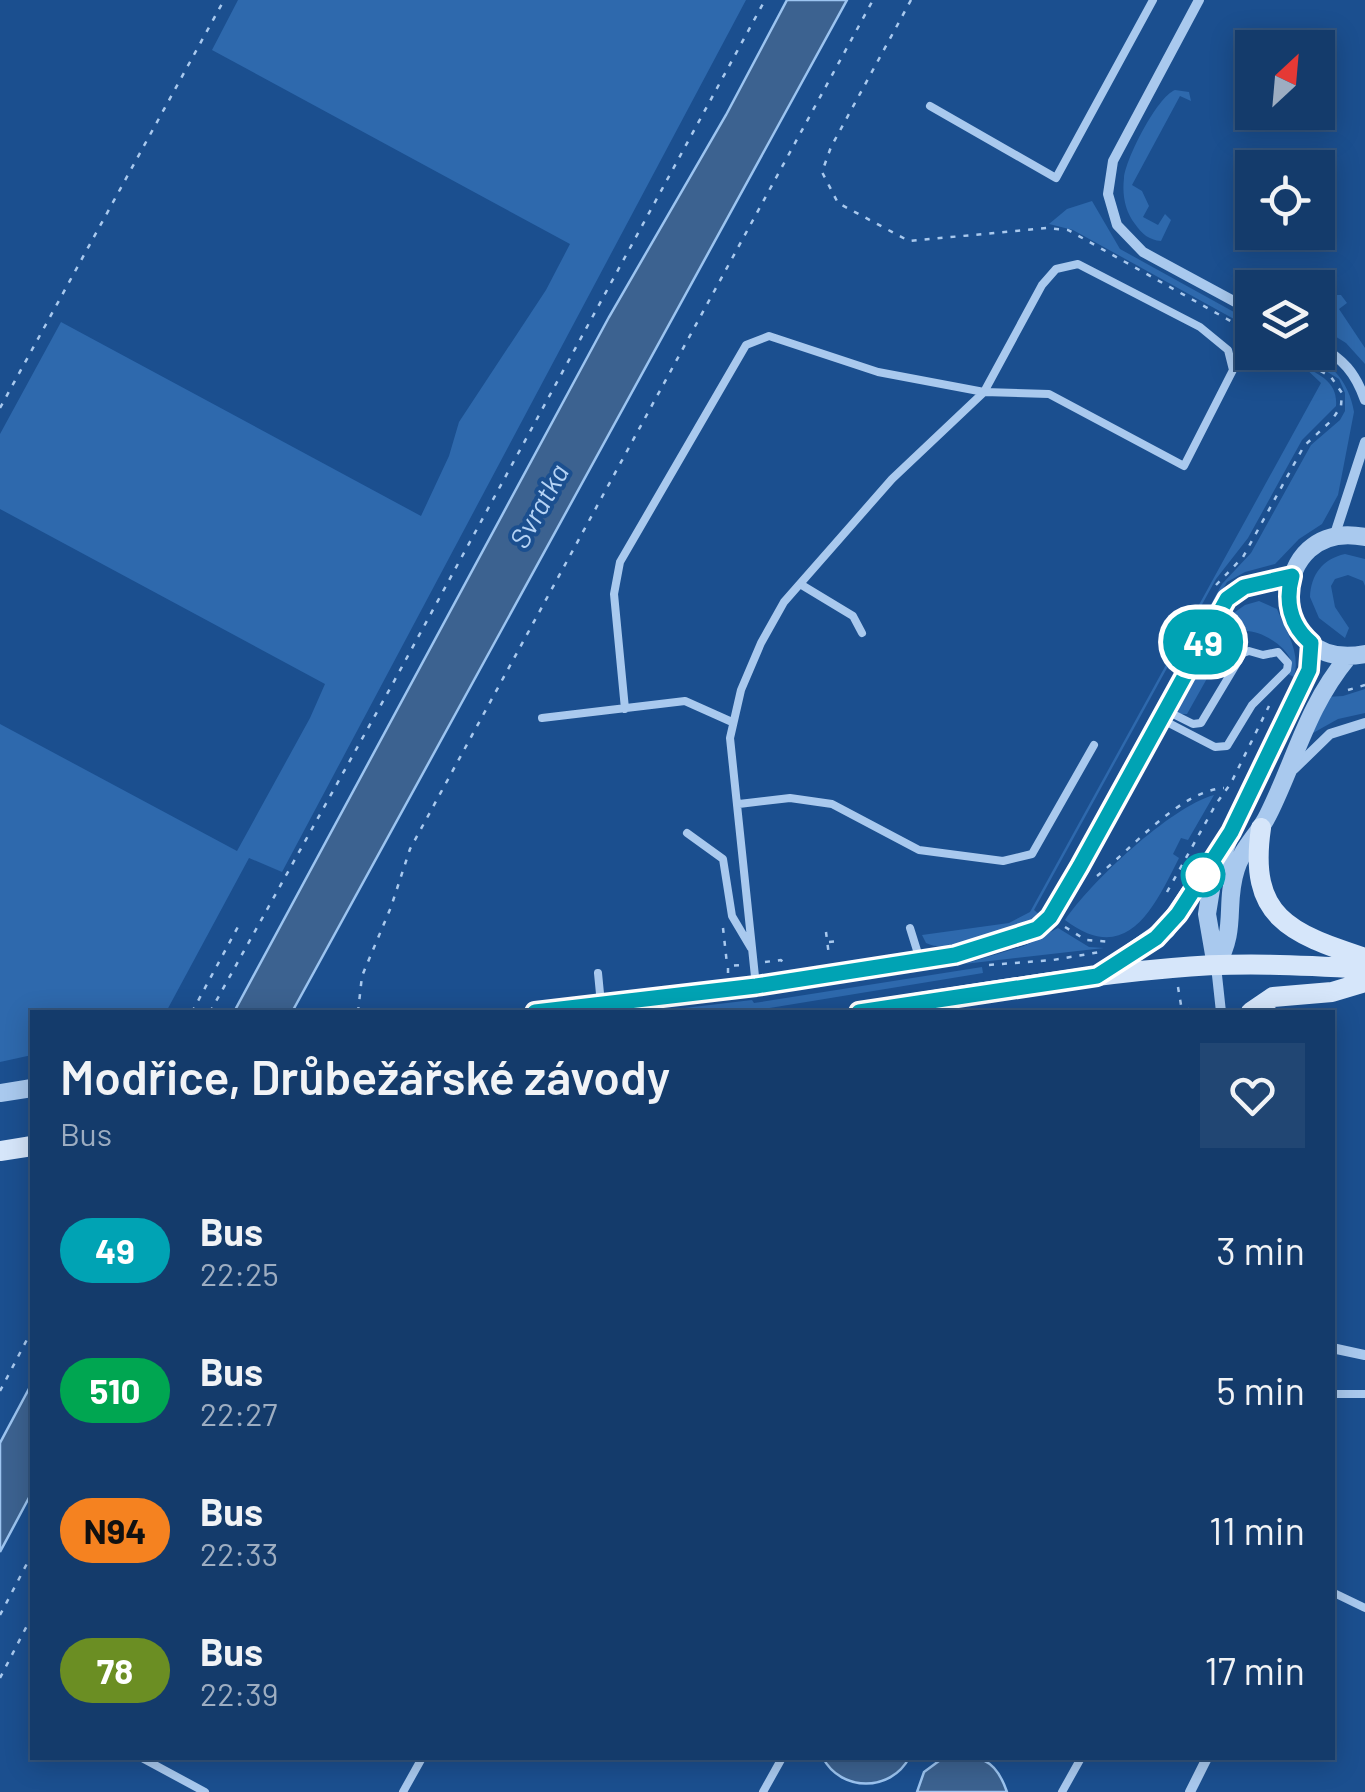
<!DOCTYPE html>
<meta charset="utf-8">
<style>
body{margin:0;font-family:Barlow,sans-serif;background:#214673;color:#f1f3f6;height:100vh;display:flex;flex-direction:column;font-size:38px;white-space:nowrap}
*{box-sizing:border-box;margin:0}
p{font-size:32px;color:#9dadc1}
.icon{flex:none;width:55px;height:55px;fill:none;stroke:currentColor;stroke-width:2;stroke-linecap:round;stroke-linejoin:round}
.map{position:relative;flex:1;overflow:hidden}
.sheet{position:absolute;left:30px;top:1010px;width:1305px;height:750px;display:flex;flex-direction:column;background:#143b6b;border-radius:0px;box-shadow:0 5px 25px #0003,0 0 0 2px #33557e}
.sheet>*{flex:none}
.badge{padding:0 20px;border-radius:32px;font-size:35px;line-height:65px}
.needle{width:65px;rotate:26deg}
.tools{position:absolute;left:1235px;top:30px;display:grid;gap:20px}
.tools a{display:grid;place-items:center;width:100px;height:100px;border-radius:0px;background:#143b6b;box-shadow:0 5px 25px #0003,0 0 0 2px #33557e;font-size:50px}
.map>.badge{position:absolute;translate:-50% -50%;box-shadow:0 0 0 5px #fff}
.round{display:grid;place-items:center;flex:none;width:105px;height:105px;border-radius:0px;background:#214673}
.headline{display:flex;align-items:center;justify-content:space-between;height:170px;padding:0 30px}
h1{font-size:48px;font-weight:600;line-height:75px}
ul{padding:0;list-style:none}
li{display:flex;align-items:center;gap:30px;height:140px;padding:0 30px}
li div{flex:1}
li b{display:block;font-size:38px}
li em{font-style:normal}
li .badge{min-width:110px;font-weight:700;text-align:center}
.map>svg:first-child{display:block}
.green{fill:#2e69ad}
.water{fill:#3c6290;stroke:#9cc4f0;stroke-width:2.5}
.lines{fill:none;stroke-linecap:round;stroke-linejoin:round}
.path{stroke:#a9c9ee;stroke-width:2.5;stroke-dasharray:5 8;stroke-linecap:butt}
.service{stroke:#a9c9ee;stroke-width:8}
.minor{stroke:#a9c9ee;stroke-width:10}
.tertiary{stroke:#a9c9ee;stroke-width:18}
.secondary{stroke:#d6e6fa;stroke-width:20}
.line-casing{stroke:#fff;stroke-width:22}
.line{stroke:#00a3b4;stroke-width:15}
.stop-dot{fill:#fff;stroke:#00a3b4;stroke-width:5}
.labels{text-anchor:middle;stroke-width:8;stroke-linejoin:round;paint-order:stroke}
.water-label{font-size:28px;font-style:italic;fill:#b5d3f5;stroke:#1b4f8f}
</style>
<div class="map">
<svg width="1365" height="1792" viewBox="0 0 1365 1792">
<rect width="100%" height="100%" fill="#1b4f8f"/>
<path class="green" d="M238 0H746L282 872 249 858 166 1012H32V1055L0 1062V724L237 851 310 718 325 684 0 509V434L61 322 421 516 449 456 459 422 546 290 570 244 212 50Z
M1175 90 1189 92 1191 101 1180 96 1132 185 1142 191 1149 206 1143 217 1158 225 1165 214 1171 220 1161 241C1149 240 1142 234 1135 224 1125 211 1122 195 1124 178 1126 158 1157 97 1175 90Z
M1092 201 1120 249 1252 322V329L1073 230 1049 224 1067 209Z
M1333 295H1341L1347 303 1339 309 1365 348V364L1346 343 1325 330 1322 319Z
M1296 353C1327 353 1350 383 1354 412L1338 495 1322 524 1299 539 1275 564 1245 572 1227 582 1049 906 1047 905 1222 584 1251 553 1311 445 1340 420 1345 411V393L1339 379Z
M1303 366C1321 375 1338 383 1336 406L1302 440 1248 538 1216 579 1034 910 1041 916C1018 930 950 956 926 943L922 935 1009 923 1030 912 1321 383Z
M1345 554 1365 559V586L1363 581 1348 575 1335 579 1331 586 1335 607 1349 628 1345 638 1319 618 1310 597C1311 575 1322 559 1345 554Z
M1259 601 1277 609C1286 631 1301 652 1294 677L1288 674 1292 663C1286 643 1250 623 1232 634L1187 714H1179L1177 708 1228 617 1245 605Z
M1365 689V713L1338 719 1313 733 1326 697 1343 696Z
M1214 795 1188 840 1181 838 1173 854 1179 858C1154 908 1127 967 1065 920 1090 883 1170 807 1214 795Z
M1058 928 1089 947 1104 948 964 964 1024 946Z
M982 967 983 973 746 1012H651L752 1000 754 1003Z"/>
<path class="water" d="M787 0H847L292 1012H234L609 317 726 115Z
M32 1383V1492L0 1552V1443Z
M823 1758H909C891 1792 841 1792 823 1758Z
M943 1758C978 1757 994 1754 1007 1792H917L924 1772Z"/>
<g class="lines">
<path class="path" d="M911 0 831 147 822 172 838 203 909 241 1047 228 1068 230 1252 333
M0 408 224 0
M1216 585 1243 557 1304 446 1332 420 1341 406 1342 393 1331 377 1287 352
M1348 690 1365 685
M1097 876C1131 850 1179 791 1224 788
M1167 892 1216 804 1231 783 1269 706
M1065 927 1086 940 1113 942
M723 928 727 964
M826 932 829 956
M829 942 841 941
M765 962 781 960 785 965
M989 965 1053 960 1100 952
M728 973V966L742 965
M1178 987 1181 1005 1193 1012
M192 1012 240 923
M210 1012 392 685 765 0
M358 1012 362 976 391 907 410 849 873 0
M0 1391 32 1330
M0 1615 32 1554
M0 1678 32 1616"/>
<path class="service" d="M930 106 1056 178 1153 0
M800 584 853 616 862 633
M625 709 614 594 620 562 746 345 769 336 878 372 984 392 1042 285 1056 269 1078 264 1200 327 1228 350 1233 370 1184 466 1049 394 984 392 892 479 784 602 761 643 741 690 730 738 756 986
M542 718 685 701 732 722
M1161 719 1215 747 1227 746 1252 705 1287 670 1288 663 1278 652 1263 655 1249 651 1243 653 1201 723 1193 724 1169 712
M739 804 790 798 832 804 919 850 1003 861 1032 854 1094 745
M687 833 723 859 732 916 751 948
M910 928 920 960
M598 973 601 1004
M1332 1394H1365
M1332 1592 1365 1608
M142 1758 205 1792
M403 1792 422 1758
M763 1792 782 1758
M1062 1792 1081 1758"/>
<path class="minor" d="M1199 0 1113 161 1108 194 1117 225 1143 252 1252 311
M1318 345C1343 359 1355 372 1365 400
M1334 537 1365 442
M1294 769 1330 734 1365 723
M1216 966 1221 1012
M1332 1348 1365 1355
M1190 1792 1207 1758"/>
<path class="tertiary" d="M1365 537C1266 517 1263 674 1365 654
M1216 966 1207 914 1212 883 1231 833 1309 669 1311 643
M1216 966C1238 928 1224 905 1236 869 1242 848 1259 834 1268 815 1296 759 1306 708 1348 657
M534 1012 756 986 955 955 1025 935 1037 929 1051 917 1081 867 1227 599 1244 587 1292 576
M0 1093 32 1088"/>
<path class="secondary" d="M1261 828C1248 917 1289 933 1365 958
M1103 973 1166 929 1231 833
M859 1012C963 996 1067 977 1172 968 1236 962 1301 965 1365 969
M1251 1012 1273 997 1332 992 1365 982
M0 1151 32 1146"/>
</g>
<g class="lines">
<defs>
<path id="line" d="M535 1012 756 986 955 955 1037 929 1050 917 1080 866 1227 599 1244 587 1292 576C1285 601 1290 625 1311 643L1309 670 1231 832 1178 914 1156 938 1097 976 859 1012"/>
</defs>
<use href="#line" class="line-casing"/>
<use href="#line" class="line"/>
</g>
<circle class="stop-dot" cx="1203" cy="875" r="20"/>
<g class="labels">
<g class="water-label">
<text transform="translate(539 506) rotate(-61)" y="10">Svratka</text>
</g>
</g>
</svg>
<div class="tools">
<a><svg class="needle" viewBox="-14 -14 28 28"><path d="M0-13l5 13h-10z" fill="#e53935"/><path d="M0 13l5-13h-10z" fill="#9dadc1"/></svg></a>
<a><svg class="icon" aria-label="locate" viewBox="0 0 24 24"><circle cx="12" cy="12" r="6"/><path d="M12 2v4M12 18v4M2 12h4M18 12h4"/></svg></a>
<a><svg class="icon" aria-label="layers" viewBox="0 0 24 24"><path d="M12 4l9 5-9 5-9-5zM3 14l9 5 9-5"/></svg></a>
</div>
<b class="badge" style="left:1203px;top:642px;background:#00a3b4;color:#fff">49</b>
<section class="sheet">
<div class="headline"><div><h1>Modřice, Drůbežářské závody</h1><p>Bus</p></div><a class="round"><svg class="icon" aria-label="heart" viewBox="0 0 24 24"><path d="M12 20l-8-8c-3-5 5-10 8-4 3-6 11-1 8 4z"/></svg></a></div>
<ul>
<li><span class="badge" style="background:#00a3b4;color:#fff">49</span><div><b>Bus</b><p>22:25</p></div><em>3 min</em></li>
<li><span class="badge" style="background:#00a651;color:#fff">510</span><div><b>Bus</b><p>22:27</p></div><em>5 min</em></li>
<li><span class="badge" style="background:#f58220;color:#111">N94</span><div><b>Bus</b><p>22:33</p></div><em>11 min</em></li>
<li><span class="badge" style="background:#6b8e23;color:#fff">78</span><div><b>Bus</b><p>22:39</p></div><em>17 min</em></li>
</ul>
</section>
</div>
